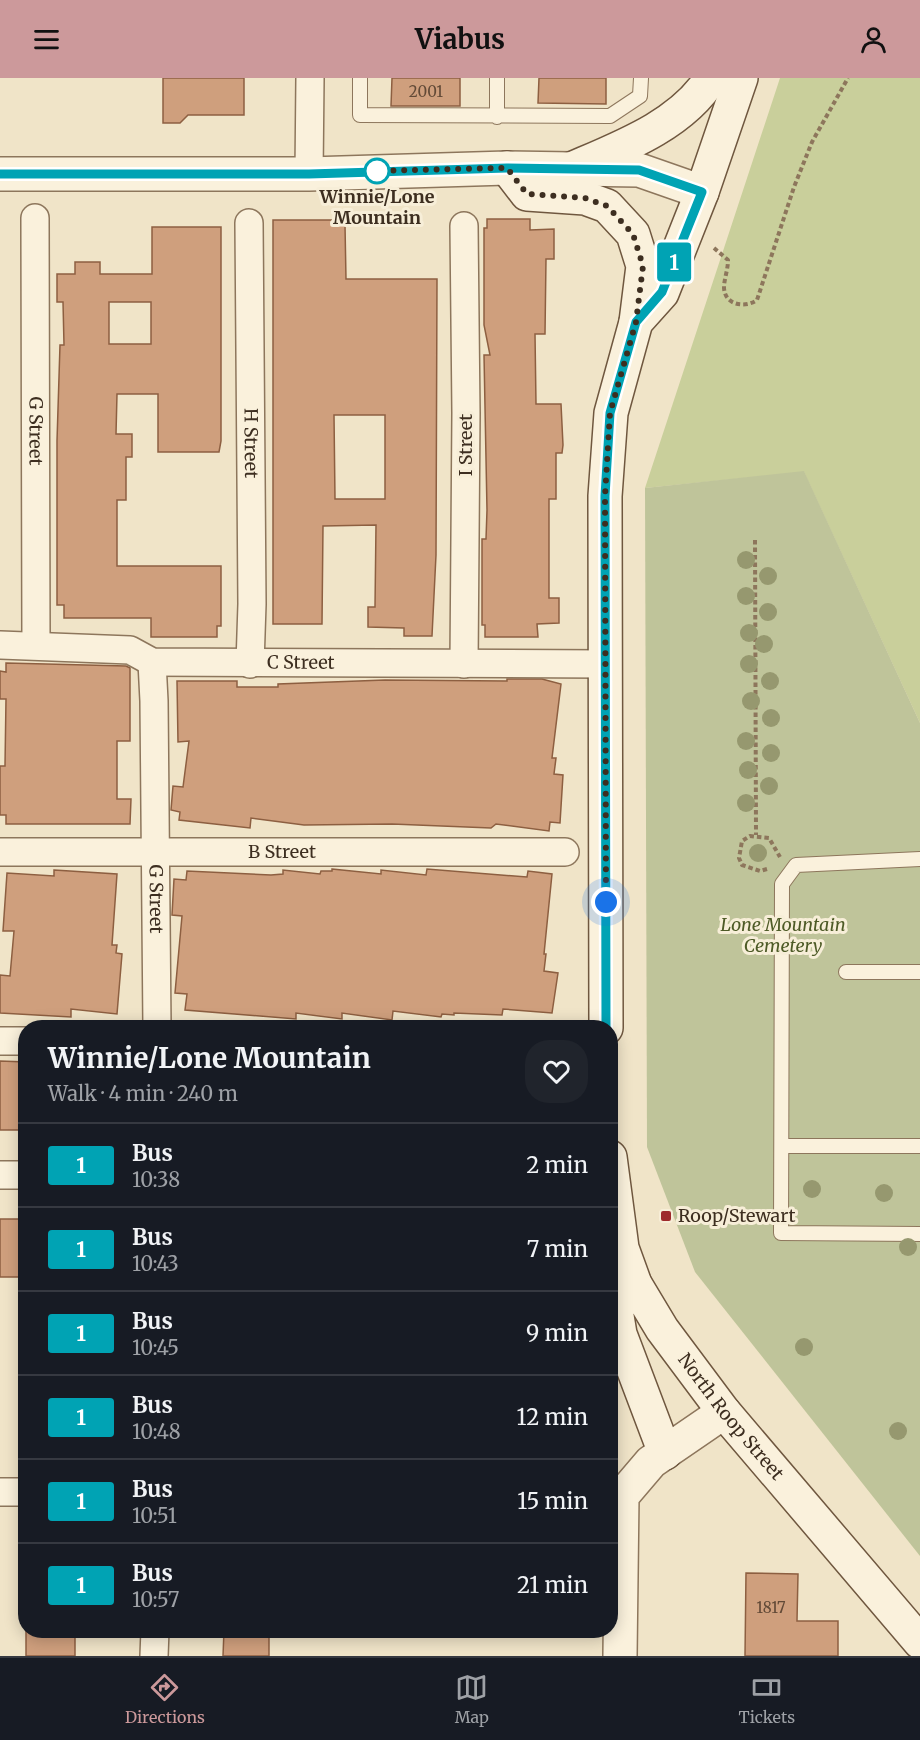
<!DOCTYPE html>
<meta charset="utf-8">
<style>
body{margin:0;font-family:Merriweather,serif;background:#20242c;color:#f1f3f6;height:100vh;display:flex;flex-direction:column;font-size:22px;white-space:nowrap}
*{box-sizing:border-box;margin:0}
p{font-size:20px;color:#9ea1a6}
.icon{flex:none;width:33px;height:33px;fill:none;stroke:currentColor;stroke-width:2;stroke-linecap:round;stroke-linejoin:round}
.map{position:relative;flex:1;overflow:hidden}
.sheet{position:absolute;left:18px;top:942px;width:600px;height:618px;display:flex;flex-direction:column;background:#171b24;border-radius:24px;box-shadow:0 3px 15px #0003}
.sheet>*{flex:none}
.badge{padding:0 12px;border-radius:4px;font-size:21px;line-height:39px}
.you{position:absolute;width:30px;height:30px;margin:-15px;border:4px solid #fff;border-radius:50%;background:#1a73e8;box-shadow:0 0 0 9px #1a73e833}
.map>.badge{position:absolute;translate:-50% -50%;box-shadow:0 0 0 3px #fff}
.round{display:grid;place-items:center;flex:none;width:63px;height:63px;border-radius:24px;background:#20242c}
.overview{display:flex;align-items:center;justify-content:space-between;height:102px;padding:0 30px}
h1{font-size:28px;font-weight:700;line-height:45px}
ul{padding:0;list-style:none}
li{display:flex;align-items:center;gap:18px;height:84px;padding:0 30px;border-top:2px solid #363941}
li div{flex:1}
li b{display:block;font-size:22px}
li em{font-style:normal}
li .badge{min-width:66px;font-weight:700;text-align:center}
header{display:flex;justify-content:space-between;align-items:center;height:78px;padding:0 30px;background:#cc999b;color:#111;font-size:27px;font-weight:700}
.menu{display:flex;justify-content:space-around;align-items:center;height:84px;border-top:2px solid #363941;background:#171b24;font-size:16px;color:#9ea1a6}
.menu a{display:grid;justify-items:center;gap:3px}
.menu .active{color:#cc999b}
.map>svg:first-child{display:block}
.green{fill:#c9cf9b}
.cemetery{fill:#bfc49a}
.building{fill:#cf9f7d;stroke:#8d5f41;stroke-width:1.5;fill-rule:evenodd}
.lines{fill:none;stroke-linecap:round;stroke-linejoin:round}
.service-casing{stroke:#8d765c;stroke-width:16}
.minor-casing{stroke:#8d765c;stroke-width:30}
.tertiary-casing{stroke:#8d765c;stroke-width:36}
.secondary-casing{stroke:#6f573f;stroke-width:36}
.path{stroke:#8d765c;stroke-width:4;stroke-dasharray:4.5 3;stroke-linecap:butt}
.service{stroke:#faf1dc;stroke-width:14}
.minor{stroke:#faf1dc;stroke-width:27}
.tertiary{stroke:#faf1dc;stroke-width:33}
.secondary{stroke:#faf1dc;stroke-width:33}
.tree{fill:#96986f}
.line-casing{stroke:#fff;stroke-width:14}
.line{stroke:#00a3b4;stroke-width:9}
.walk{stroke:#3d2e20;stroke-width:6;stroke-dasharray:0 10.8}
.stop-dot{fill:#fff;stroke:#00a3b4;stroke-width:3}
.poi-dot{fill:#9e2a2b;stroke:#f7eed8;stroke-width:2}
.labels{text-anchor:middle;stroke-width:6;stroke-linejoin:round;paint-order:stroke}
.number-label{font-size:15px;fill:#624a37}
.stop-label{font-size:18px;font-weight:bold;fill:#3d2e20;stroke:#f7eed8}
.street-label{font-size:18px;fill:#3d2e20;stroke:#f7eed8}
.park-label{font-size:18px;font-style:italic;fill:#4d5a26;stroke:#f7eed8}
.poi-label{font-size:18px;fill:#3d2e20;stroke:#f7eed8;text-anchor:start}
</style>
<header><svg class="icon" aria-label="menu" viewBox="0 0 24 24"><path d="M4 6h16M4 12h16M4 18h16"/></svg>Viabus<svg class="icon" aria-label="person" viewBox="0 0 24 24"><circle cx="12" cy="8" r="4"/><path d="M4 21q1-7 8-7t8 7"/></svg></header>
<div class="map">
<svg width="920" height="1578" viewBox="0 0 920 1578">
<rect width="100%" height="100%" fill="#f0e4c8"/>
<path class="green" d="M780 0H920V645L804 394 645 410Z"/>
<path class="cemetery" d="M804 393 920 645V1478L695 1194 647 1069 645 410Z"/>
<path class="building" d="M163 0H244V37H188L180 45H163Z
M392 0H460V28H391Z
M539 0H606V26L538 25Z
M487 141H530V152L554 151V181H546L545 256H535L536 326H561L563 367 562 375H556V421H549V520H559V545L537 546 538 559H485V547H482V461H486L487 432 484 277H490L484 247V150H487Z
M273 142H337L338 147H345L346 201H437L436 477 432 558H404V550L368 549V529H375L376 447 323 448 322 546H273ZM334 337H385V421H335Z
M152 149H221V363L219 374H158V316H117L116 356H132V379H126V422H117V488H221V548H217V559H151V540H64V527H57V363L60 267H64L63 224H57V196H75V184H100V196H152ZM109 224H151V266H109Z
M6 585 126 588 130 590V663H117V721H131L130 746H6V737H0V688H5L6 621H0V593L6 594Z
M507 601H542L561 606 552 680H556L554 696 563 697 560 745 550 744 549 753 496 746 491 750 392 746 304 747 251 740 250 750 179 742 180 734 171 732 173 708 183 709 189 663 178 664 177 603H237V609H278V606L385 602 507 603Z
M332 791 381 796V792L426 797 427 791 527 799 528 793 552 796 544 876H546L544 893 558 895 552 935 503 931 502 937 454 935V937L442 936 441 939 393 933 392 942 342 935V941L296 935V941L185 932 187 916 175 915 182 838 172 837 174 801 186 802 187 793 271 797 283 796V792L320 796 321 793H332Z
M54 792 117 796 112 867H117L116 875 122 876 117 936 71 931V939L0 935V897L10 898 14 853H3L7 795 54 798Z
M0 983 26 984V1052H0Z
M0 1141H26V1199H0Z
M746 1495 798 1496 797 1543H838V1578H745Z
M26 1552H75V1578H26Z
M224 1552H269V1578H223Z"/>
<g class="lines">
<defs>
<path id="service" d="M360 0V37L610 38 640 18 641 0
M497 39V0
M920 781 796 787 782 806 781 1155 920 1156
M846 894H920
M782 1068H920"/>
<g id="minor">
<path d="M309 96 310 0"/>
<path id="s1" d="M35 140 36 567"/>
<path id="s2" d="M249 145 252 526 250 586"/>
<path d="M464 148 466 335 464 586"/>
<path id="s3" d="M0 567 130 572 152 584 606 586"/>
<path id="s4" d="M152 584 154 623 157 950"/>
<path id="s5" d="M0 774H565"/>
<path d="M0 963H26"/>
<path d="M0 1097H26"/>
<path d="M0 1414H26"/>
<path d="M154 1578 155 1552"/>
</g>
<path id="tertiary" d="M0 96H309L507 90 639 92 702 114
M620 1578 622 1418 651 1384 724 1334"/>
<g id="secondary">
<path d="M507 90 527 116 585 120 607 128 633 156 643 188 636 244"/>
<path d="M571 91C620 70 682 47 711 0"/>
<path d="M606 950 605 418 611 335 636 244 662 215 702 114 741 0"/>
<path id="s6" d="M610 1079 622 1170 635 1206 662 1251 724 1334 920 1564"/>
<path d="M635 1206 616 1232 620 1256 665 1375"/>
</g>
</defs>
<use href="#service" class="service-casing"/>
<use href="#minor" class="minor-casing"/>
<use href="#tertiary" class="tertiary-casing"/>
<use href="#secondary" class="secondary-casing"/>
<path class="path" d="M714 170 728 182C728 192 724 201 724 210 725 228 746 230 757 222L794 109 812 64 848 0
M755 462 756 757
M767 791 760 793 742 787 739 780 742 763 750 758 769 760 780 779"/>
<use href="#service" class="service"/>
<use href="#minor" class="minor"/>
<use href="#tertiary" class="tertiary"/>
<use href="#secondary" class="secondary"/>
</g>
<g class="tree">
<circle cx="746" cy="482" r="9"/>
<circle cx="768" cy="498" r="9"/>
<circle cx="746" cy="518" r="9"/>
<circle cx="768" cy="534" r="9"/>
<circle cx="749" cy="555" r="9"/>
<circle cx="764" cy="566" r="9"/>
<circle cx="749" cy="586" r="9"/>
<circle cx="770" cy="603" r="9"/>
<circle cx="751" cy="623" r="9"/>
<circle cx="771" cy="640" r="9"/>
<circle cx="746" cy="663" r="9"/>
<circle cx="771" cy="675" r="9"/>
<circle cx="748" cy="692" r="9"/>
<circle cx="769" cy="708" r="9"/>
<circle cx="746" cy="725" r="9"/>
<circle cx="758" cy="775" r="9"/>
<circle cx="812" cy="1111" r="9"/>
<circle cx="884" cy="1115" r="9"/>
<circle cx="908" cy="1169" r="9"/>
<circle cx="804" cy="1269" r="9"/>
<circle cx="898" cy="1353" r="9"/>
</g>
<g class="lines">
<defs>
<path id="line" d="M0 96H309L507 90 639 92 702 114 662 214 636 244 610 335 605 418 606 950"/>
</defs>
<use href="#line" class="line-casing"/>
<use href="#line" class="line"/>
<path class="walk" d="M377 93H369L507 90 527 116 585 120 607 128 633 156 643 188 636 244 610 335 605 418 606 824"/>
</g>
<circle class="stop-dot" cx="377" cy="93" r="12"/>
<rect class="poi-dot" x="660" y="1132" width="12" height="12" rx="3"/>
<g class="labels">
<g class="number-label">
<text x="426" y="19">2001</text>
<text x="771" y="1535">1817</text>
</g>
<g class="stop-label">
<text x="377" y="125">Winnie/Lone<tspan x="377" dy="21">Mountain</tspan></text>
</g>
<g class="street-label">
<text dy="6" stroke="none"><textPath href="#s1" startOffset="213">G Street</textPath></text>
<text dy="6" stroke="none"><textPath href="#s2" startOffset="220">H Street</textPath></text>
<text transform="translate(466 367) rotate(-90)" y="6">I Street</text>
<text dy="6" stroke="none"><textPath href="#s3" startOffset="304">C Street</textPath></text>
<text dy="6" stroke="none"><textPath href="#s5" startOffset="282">B Street</textPath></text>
<text dy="6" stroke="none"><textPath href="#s4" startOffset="237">G Street</textPath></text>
<text dy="6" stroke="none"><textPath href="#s6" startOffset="294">North Roop Street</textPath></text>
</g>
<g class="park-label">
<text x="783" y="853">Lone Mountain<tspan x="783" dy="21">Cemetery</tspan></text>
</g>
<g class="poi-label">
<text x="678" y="1144">Roop/Stewart</text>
</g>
</g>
</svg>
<div class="you" style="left:606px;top:824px"></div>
<b class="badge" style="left:674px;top:184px;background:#00a3b4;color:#fff">1</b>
<section class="sheet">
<div class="overview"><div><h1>Winnie/Lone Mountain</h1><p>Walk · 4 min · 240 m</p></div><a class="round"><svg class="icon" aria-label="heart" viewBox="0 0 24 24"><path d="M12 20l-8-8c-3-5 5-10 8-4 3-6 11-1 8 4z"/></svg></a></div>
<ul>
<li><span class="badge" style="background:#00a3b4;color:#fff">1</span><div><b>Bus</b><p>10:38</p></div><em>2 min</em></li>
<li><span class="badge" style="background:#00a3b4;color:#fff">1</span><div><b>Bus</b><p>10:43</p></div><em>7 min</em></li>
<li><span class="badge" style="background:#00a3b4;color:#fff">1</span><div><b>Bus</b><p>10:45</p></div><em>9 min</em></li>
<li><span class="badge" style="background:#00a3b4;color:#fff">1</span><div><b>Bus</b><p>10:48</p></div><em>12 min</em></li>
<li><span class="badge" style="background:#00a3b4;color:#fff">1</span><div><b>Bus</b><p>10:51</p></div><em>15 min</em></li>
<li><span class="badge" style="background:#00a3b4;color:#fff">1</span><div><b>Bus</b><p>10:57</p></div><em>21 min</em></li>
</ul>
</section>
</div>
<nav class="menu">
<a class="active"><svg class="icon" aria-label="directions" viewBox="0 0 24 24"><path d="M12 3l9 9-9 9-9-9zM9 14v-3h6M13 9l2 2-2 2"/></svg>Directions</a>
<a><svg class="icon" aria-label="map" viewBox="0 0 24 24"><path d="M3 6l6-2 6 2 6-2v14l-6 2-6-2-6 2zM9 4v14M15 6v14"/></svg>Map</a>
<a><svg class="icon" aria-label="tickets" viewBox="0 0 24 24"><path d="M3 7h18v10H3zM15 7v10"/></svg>Tickets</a>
</nav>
